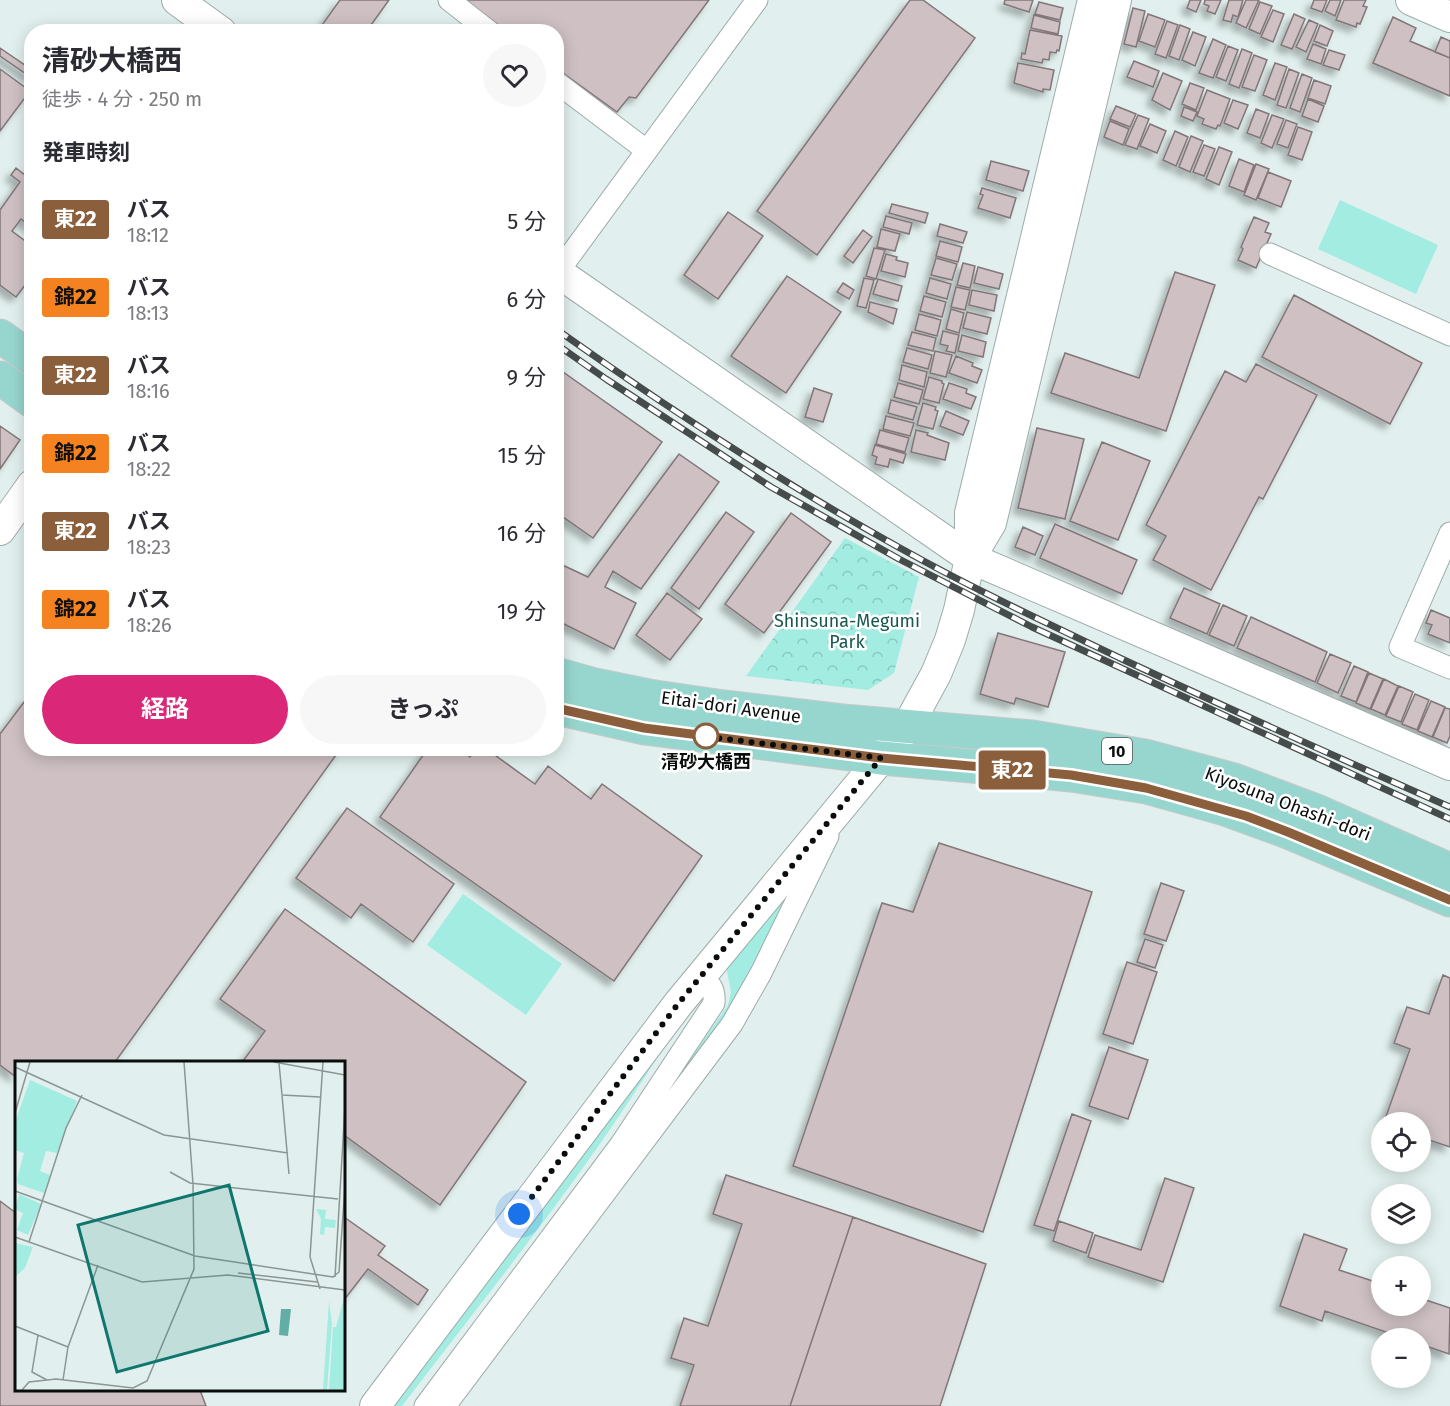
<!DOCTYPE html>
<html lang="ja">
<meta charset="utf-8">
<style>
body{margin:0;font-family:"Fira Sans","Noto Sans JP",sans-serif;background:#f7f7f7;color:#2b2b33;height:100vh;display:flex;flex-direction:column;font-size:22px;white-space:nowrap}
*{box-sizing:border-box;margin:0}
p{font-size:20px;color:#7c7c81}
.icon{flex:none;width:33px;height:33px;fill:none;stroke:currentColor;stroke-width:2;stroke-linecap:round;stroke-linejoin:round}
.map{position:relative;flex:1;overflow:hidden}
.details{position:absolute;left:24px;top:24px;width:540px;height:732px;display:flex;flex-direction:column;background:#fff;border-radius:24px;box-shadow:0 3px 15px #0003}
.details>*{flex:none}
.badge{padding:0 12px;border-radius:4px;font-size:21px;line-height:39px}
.tools{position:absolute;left:1371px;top:1112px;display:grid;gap:12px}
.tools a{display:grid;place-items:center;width:60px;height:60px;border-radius:50%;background:#fff;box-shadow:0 3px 15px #0003;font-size:30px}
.you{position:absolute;width:30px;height:30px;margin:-15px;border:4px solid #fff;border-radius:50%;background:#1a73e8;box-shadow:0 0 0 9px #1a73e833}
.map>.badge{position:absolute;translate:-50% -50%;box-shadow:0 0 0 3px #fff}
h2{padding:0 18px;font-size:22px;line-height:54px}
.round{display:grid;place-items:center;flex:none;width:63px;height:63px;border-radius:32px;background:#f7f7f7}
.summary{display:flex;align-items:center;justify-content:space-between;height:102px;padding:0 18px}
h1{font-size:28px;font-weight:700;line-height:45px}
.primary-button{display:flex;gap:12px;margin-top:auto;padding:12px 18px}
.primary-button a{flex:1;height:69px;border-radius:36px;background:#db2777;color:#fff;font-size:24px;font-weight:700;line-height:69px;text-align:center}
.primary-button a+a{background:#f7f7f7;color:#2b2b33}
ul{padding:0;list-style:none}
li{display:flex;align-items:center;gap:18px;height:78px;padding:0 18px}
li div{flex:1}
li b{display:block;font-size:22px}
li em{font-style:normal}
li .badge{min-width:66px;font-weight:700;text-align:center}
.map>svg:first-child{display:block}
.green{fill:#a2ece1}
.park{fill:url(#park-crowns)}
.building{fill:#cec0c3;stroke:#827679;stroke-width:1.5;filter:url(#shadow)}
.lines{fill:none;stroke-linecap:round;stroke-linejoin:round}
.street-casing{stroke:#9daca9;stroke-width:23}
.secondary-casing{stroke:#9daca9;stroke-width:32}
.primary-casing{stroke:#c9caca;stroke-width:35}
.street{stroke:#fff;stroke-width:21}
.secondary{stroke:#fff;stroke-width:30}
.primary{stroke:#97d6ce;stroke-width:33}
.rail-casing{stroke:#454c4b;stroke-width:7}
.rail{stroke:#fff;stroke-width:4.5;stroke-dasharray:14;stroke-linecap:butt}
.line-casing{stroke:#fff;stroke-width:14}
.line{stroke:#8b5e3c;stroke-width:9}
.walk{stroke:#090e0d;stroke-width:6;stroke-dasharray:0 10.8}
.stop-dot{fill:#fff;stroke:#8b5e3c;stroke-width:3}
.labels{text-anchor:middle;stroke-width:5;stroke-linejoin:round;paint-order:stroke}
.shield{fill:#fff;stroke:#535656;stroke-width:1.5}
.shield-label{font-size:16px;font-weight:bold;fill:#090e0d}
.park-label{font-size:18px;fill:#185850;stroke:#fff}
.street-label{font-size:18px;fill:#090e0d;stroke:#fff}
.stop-label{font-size:18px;font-weight:bold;fill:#090e0d;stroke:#fff}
.inset-road{fill:none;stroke:#8b9694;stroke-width:1.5}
.view{fill:#0f766e;fill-opacity:0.15;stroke:#0f766e;stroke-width:3}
.inset-edge{fill:none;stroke:#090e0d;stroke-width:3}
</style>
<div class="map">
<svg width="1450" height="1406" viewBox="0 0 1450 1406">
<defs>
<pattern id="park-crowns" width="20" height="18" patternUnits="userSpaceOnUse" patternTransform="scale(1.5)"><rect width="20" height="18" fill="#a2ece1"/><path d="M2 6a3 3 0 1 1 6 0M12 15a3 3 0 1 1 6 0" fill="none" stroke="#8ac9c0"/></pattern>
<filter id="shadow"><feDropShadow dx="-5.5" dy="5.5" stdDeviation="3" flood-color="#0004"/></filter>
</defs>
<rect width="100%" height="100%" fill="#e1f0ee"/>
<path class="green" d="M1340 200 1438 245 1416 294 1318 249Z
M795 883 746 984 676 1088 672 1085 728 1005 731 992 726 966Z
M463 894 562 964 526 1015 427 945Z
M683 1015C602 1154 499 1279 402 1406H389Z"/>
<path class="park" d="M845 538 919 577 894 673 868 690 746 676Z"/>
<path class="building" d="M340 0H389L366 32H331L322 25Z
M465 0H709L636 98 629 97 617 112 556 68V32H508Z
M910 0H923L975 38 817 255 757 211Z
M1005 0H1033L1029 12 1004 4Z
M1190 0H1201L1196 12 1187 8Z
M1205 0H1221L1215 14 1207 11 1209 6 1204 4Z
M1229 0H1243L1238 17 1233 15 1231 22 1223 20Z
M1246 0H1259L1246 28 1236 23Z
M1314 0H1327L1322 12 1311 8Z
M1330 0H1341L1335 16 1325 11Z
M1344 0H1366L1363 6 1367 7 1360 24 1357 23 1356 27 1336 20Z
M1039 2 1063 8 1060 20 1035 14Z
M1260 2 1272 6 1260 34 1249 29Z
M1133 8 1145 11 1136 47 1124 44Z
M1273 10 1284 14 1273 42 1261 37Z
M1148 14 1165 20 1155 47 1139 41Z
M1294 14 1305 19 1292 49 1281 45Z
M1034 15 1060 22 1058 34 1031 28Z
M1393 17 1416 28 1410 41 1450 58V96L1373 63Z
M1309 20 1318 24 1306 52 1296 47Z
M1167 21 1178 25 1166 58 1155 54Z
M1180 25 1190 29 1179 60 1169 56Z
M1320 25 1333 31 1327 46 1314 41Z
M1030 30 1062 36 1059 51 1057 50 1056 53 1050 52 1049 60 1043 59 1042 63 1021 59 1022 53 1025 54Z
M1193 32 1206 37 1195 66 1182 60Z
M1441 37 1450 41V58L1435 52Z
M1213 39 1226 45 1213 78 1199 73Z
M1313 44 1326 49 1321 64 1307 59Z
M1228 46 1238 50 1226 81 1216 77Z
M0 48 32 70V78L0 56Z
M1242 49 1252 53 1239 88 1229 84Z
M1329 50 1345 55 1339 70 1323 65Z
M1254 55 1267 60 1255 91 1242 87Z
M1134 61 1159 71 1153 87 1127 77Z
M1018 63 1054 70 1050 90 1043 89V92L1014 83Z
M1275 63 1287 67 1275 100 1263 95Z
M0 69 30 91 0 131Z
M1289 69 1299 73 1286 108 1277 105Z
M1163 73 1182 81 1170 110 1152 100Z
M1302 74 1312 78 1300 112 1290 108Z
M1314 80 1331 86 1325 104 1308 98Z
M1190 83 1204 88 1196 110 1182 104Z
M1207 90 1230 99 1220 126 1218 125 1216 129 1202 124 1204 119 1197 116Z
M1308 99 1324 106 1318 122 1302 116Z
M1233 100 1248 105 1238 129 1224 123Z
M1116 106 1136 114 1130 127 1110 119Z
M1184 107 1197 112 1193 121 1181 116Z
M1256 109 1269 114 1260 138 1247 133Z
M1138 115 1149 119 1137 149 1125 145Z
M1272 115 1284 119 1272 148 1261 143Z
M1286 120 1297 124 1288 148 1277 144Z
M1110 121 1129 129 1123 145 1104 137Z
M1150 124 1166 131 1157 153 1140 146Z
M1298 127 1312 132 1302 160 1288 155Z
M1175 131 1188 137 1176 166 1163 160Z
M1191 136 1203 141 1190 172 1179 167Z
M1204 145 1215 149 1204 176 1193 172Z
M1219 147 1232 152 1219 185 1206 179Z
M1239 159 1254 165 1244 192 1229 186Z
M991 161 1029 171 1023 191 986 180Z
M1256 164 1269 169 1256 200 1244 195Z
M32 167V227L21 219 12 231 32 246V276L16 297 0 285V210L20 182 11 175 16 168 25 175Z
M1268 172 1291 181 1281 207 1258 198Z
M982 188 1016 198 1010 218 978 208 983 195 980 194Z
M892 204 928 213 925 223 889 213Z
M728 212 763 236 718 299 684 275Z
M886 216 912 223 909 234 883 227Z
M1254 217 1269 223 1265 232 1271 234 1256 268 1238 260 1243 249 1241 247Z
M940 224 967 232 963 243 937 236Z
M881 229 900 234 895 251 877 247Z
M863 230 872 237 853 263 844 256Z
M940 241 962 247 958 262 936 256Z
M874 248 885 250 876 279 866 276Z
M886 254 897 257 896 260 908 263 905 277 881 271Z
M936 258 957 264 952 280 931 275Z
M963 263 975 266 970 288 957 285Z
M978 267 1003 274 999 289 974 283Z
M1175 272 1215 285 1166 431 1051 393 1065 353 1139 378Z
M787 276 841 312 786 393 731 356Z
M864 278 874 280 866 308 857 306Z
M930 278 951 284 947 299 926 293Z
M878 279 902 286 898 301 873 294Z
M843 283 854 290 849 299 837 292Z
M956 287 970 290 965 310 951 307Z
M972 290 997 295 994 311 969 305Z
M1294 295 1422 363 1390 424 1262 357Z
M924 296 946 302 942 317 920 311Z
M870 302 897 309 893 324 868 312Z
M951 309 964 313 959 333 946 329Z
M967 312 991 318 987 334 963 328Z
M919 314 941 320 937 336 915 330Z
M943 331 959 335 955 353 946 351 948 346 940 344Z
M912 332 936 338 933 351 908 345Z
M962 335 986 342 983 357 958 351Z
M907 348 932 355 928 369 903 362Z
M935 351 952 355 946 377 930 373Z
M956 356 973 363 972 366 982 370 977 383 949 373Z
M1256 364 1317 395 1263 499 1259 497 1211 590 1153 560 1166 536 1146 525 1225 371 1246 382Z
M902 365 927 372 924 387 899 380Z
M556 367 662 442 593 538 556 512Z
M929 377 942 381V383L944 384 939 403 923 399Z
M898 383 923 390 919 404 894 397Z
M949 383 967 389 966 393 976 397 971 409 943 399Z
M814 388 832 394 823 422 805 417Z
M891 400 917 407 913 420 888 413Z
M923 403 936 407 935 410 938 411 933 429 917 425Z
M946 411 969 421 963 435 940 426Z
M886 416 914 423 910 436 883 429Z
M0 426 20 440 0 469Z
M1037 428 1084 439 1065 519 1018 508Z
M880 430 909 438 905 452 876 444Z
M916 430 928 433 927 435 949 443 945 460 911 452Z
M1102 442 1150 461 1118 540 1070 521Z
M875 445 906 454 903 463 890 459 888 467 875 464 877 457 872 455Z
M679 454 719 482 641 589 613 571 605 587 636 603 614 649 556 620V562L588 577Z
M726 512 754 532 699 609 671 588Z
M791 513 831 542 764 633 725 604Z
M1055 524 1137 560 1122 594 1040 558Z
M1023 527 1043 536 1035 555 1015 547Z
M1184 588 1220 604 1207 634 1170 618Z
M667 593 702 619 670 660 636 635Z
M1223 605 1247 616 1234 646 1209 635Z
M1431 610 1450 618V643L1428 634 1432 625 1426 623Z
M1251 617 1327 652 1315 682 1237 648Z
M998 633 1065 652 1048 707 1016 698 1014 704 980 694Z
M1330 654 1351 663 1338 693 1317 683Z
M1354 666 1368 672 1356 702 1341 696Z
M1369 673 1383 679 1370 709 1356 703Z
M1384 679 1398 686 1385 715 1371 709Z
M1399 686 1413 692 1401 722 1386 716Z
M1415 694 1429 700 1417 730 1402 724Z
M27 698 32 702V748H341L115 1062H16V1077L0 1065V734Z
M1431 701 1445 707 1432 737 1418 731Z
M1445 708 1450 709V736L1447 743 1433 737Z
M428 748H458L470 757 476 748H485L535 784 548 766 591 799 602 784 702 856 614 981 380 817Z
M347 808 454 884 413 942 361 904 351 918 296 878Z
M939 843 1092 892 983 1232 793 1166 882 903 913 912Z
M1161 883 1184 891 1166 941 1144 934Z
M285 909 526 1082 440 1205 344 1135V1062L243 1061 265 1031 220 999Z
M1145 939 1163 945 1155 968 1137 962Z
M1127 962 1157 972 1133 1044 1103 1034Z
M1443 975 1450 978V1147L1420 1137V1122H1384L1410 1049 1394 1043 1407 1007 1429 1014Z
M1109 1047 1148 1060 1128 1119 1089 1106Z
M1072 1114 1091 1121 1054 1231 1034 1225Z
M726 1175 853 1217 790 1406H680L694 1365 671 1358 684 1318 708 1326 742 1224 713 1214Z
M1165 1178 1194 1188 1163 1282 1088 1257 1095 1235 1141 1250Z
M0 1201 16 1213V1390H200L206 1406H0Z
M344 1217 385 1246 378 1255 428 1290 418 1305 368 1269 344 1300Z
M853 1217 986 1264 940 1406H790Z
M1059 1221 1093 1233 1086 1253 1053 1241Z
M1304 1234 1347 1249 1339 1270 1382 1284V1305H1420V1298L1450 1308 1449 1354 1420 1344V1338H1403L1325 1311 1322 1321 1280 1306Z"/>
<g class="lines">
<defs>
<path id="street" d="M449 0 490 32
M556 82 646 150
M1270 254 1450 335
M558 272 757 0
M1450 533 1400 647 1450 668
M425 1406 621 1144 714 1003C715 989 711 985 701 975
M445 1406 732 1024 761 973 828 836"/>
<path id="secondary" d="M177 0 221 32
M1411 0 1450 17
M556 271 970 558 1450 765
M0 530 32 485
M970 558 991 523 1116 0
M375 1406 678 1004 907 727 936 674 950 640 959 610 970 558V513L1093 0"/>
<path id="primary" d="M0 336 32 359
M0 378 32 401
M556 674 595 685 649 696 724 707 843 721 1033 737 1145 756 1234 780 1319 812 1450 870
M556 708 644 728 881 758 1071 775 1146 787 1225 809 1288 832 1450 900"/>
</defs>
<use href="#street" class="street-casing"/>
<use href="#secondary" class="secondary-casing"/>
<use href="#primary" class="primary-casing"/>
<use href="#street" class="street"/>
<use href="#secondary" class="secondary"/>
<use href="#primary" class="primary"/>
<defs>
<path id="rail" d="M556 329C667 408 781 482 900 548 973 589 1049 624 1124 660 1232 710 1341 759 1450 807
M556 344 606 379 771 487 899 559 1032 627 1450 819"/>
</defs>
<use href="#rail" class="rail-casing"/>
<use href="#rail" class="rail"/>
</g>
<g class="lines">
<defs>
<path id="line" d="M556 708 644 728 881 758 1071 775 1146 788 1246 816 1288 832 1450 900"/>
</defs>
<use href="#line" class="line-casing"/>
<use href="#line" class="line"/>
<path class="walk" d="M519 1214 678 1004 881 758 701 736H706"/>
</g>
<circle class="stop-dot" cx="706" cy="736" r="12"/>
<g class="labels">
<rect class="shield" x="1102" y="738" width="30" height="26" rx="4.5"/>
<g class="shield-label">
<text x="1117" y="757">10</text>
</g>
<g class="park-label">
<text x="847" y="627">Shinsuna-Megumi<tspan x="847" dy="21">Park</tspan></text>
</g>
<g class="street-label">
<text transform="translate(731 707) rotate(8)" y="6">Eitai-dori Avenue</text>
<text transform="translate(1288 804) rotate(21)" y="6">Kiyosuna Ohashi-dori</text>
</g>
<g class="stop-label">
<text x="706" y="768">清砂大橋西</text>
</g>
</g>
<g transform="translate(15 1061)">
<rect width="330" height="330" fill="#e1f0ee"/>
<path d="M330 234 321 329H314L318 266H321ZM314 240 317 263 312 329H308Z" fill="#a2ece1"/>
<path d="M15 19 62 40 42 92 31 90 25 110 35 114 29 132 3 123 2 118 9 92 0 89V61ZM4 133 26 143 13 174 2 169 8 152 0 148ZM301 148 311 149 310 158 321 159 320 167 310 166 309 174 305 173 306 158ZM0 182 18 186 10 207 0 216ZM330 232V329H321L327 245Z" fill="#a2ece1"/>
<path d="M266 248H276L273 275 264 274Z" fill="#63aea4"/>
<path class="inset-road" d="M169 1 178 123M259 1 330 14M264 2 267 34 305 36M0 6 149 74 273 92M267 34 274 113M0 52 15 1M155 111 175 122 323 138M0 130 180 195 298 213M0 176 127 221 213 214 330 229M14 181 51 67 67 34M223 212 302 221M298 213 318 216 324 211 330 125M320 216 330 45M305 228 295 196 308 1M0 265 53 286 83 204M23 274 17 311 32 319M48 319 53 286M7 329 14 321 41 318 118 327 132 320 179 208 178 122"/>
<path class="view" d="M214 124 253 270 102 311 63 164Z"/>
<rect width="330" height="330" class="inset-edge"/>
</g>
</svg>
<div class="tools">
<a><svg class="icon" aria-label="locate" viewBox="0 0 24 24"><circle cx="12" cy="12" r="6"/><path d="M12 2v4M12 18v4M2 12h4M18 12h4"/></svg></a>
<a><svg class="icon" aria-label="layers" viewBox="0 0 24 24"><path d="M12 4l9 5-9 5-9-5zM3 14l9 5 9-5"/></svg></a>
<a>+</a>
<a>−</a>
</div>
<div class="you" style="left:519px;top:1214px"></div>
<b class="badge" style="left:1012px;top:770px;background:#8b5e3c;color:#fff">東22</b>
<section class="details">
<div class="summary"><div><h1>清砂大橋西</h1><p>徒歩 · 4 分 · 250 m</p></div><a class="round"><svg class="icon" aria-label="heart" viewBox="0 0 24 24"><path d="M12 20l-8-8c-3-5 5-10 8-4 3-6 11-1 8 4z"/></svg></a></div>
<h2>発車時刻</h2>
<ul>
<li><span class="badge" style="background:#8b5e3c;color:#fff">東22</span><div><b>バス</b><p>18:12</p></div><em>5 分</em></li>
<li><span class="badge" style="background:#f58220;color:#111">錦22</span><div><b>バス</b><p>18:13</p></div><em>6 分</em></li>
<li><span class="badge" style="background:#8b5e3c;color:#fff">東22</span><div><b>バス</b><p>18:16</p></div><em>9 分</em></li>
<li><span class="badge" style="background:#f58220;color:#111">錦22</span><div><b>バス</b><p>18:22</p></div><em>15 分</em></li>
<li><span class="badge" style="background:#8b5e3c;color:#fff">東22</span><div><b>バス</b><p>18:23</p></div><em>16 分</em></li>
<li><span class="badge" style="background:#f58220;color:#111">錦22</span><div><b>バス</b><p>18:26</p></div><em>19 分</em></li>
</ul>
<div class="primary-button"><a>経路</a><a>きっぷ</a></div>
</section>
</div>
